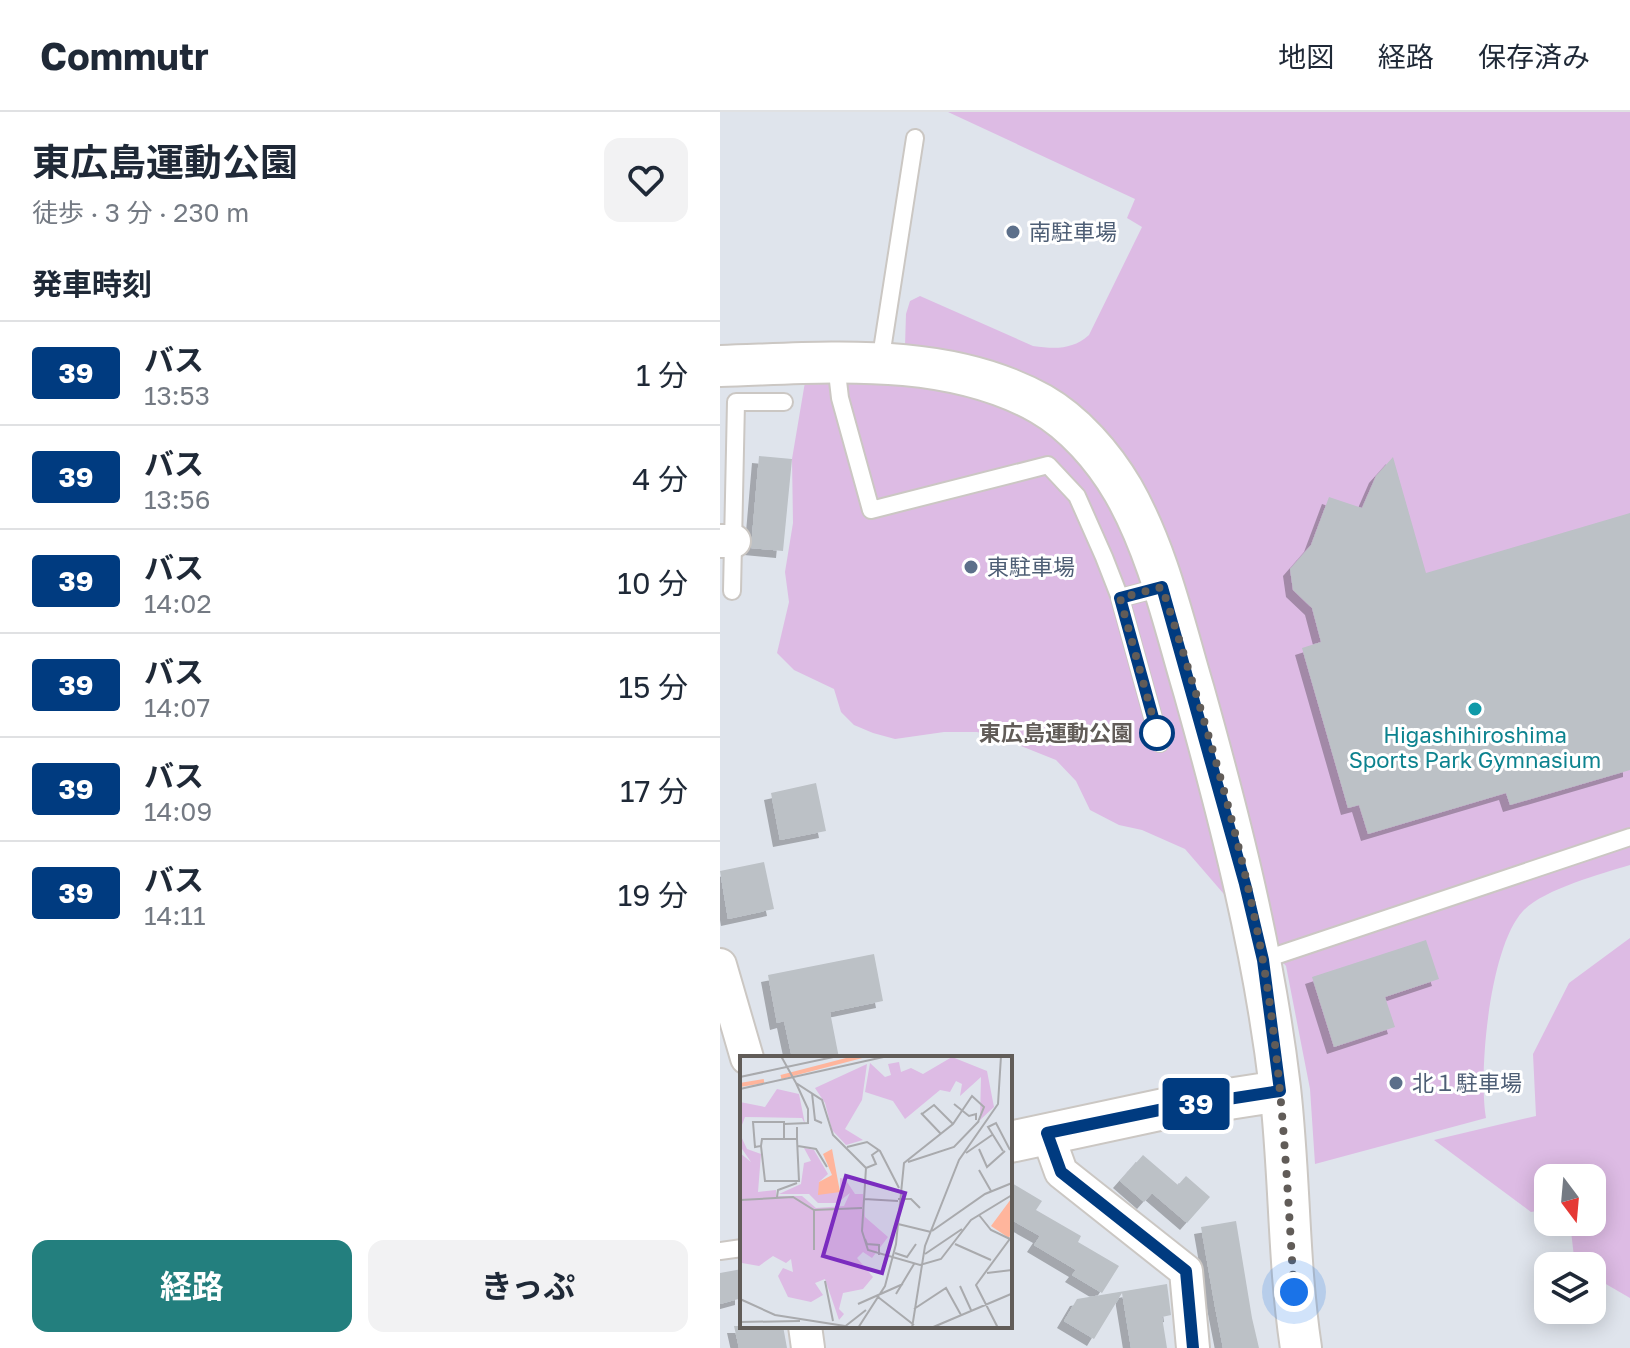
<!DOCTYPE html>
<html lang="ja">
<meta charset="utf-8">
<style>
body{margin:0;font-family:"Golos Text","Noto Sans JP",sans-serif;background:#f2f2f3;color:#1f2937;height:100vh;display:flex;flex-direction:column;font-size:30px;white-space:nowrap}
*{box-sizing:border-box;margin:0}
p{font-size:26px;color:#747a83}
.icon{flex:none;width:44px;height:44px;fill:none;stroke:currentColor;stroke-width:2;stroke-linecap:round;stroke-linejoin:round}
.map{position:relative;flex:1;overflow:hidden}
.details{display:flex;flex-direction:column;background:#fff;width:720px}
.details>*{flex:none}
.badge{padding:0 16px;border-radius:6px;font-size:28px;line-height:52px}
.needle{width:52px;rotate:164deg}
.fabs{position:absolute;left:814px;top:1052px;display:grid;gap:16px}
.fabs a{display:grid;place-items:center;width:72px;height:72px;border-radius:16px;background:#fff;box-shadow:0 4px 20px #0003;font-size:40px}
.you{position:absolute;width:40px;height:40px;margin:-20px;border:6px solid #fff;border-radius:50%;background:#1a73e8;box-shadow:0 0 0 12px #1a73e833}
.map>.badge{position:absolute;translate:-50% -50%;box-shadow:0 0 0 4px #fff}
h2{padding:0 32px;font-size:30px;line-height:72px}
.round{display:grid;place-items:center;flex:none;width:84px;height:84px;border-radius:16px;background:#f2f2f3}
.overview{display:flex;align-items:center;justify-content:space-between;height:136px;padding:0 32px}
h1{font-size:38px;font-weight:700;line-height:60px}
.cta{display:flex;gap:16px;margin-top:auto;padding:16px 32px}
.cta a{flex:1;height:92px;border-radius:16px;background:#237f7e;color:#fff;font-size:32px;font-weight:700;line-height:92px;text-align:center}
.cta a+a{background:#f2f2f3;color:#1f2937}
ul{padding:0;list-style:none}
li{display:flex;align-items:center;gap:24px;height:104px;padding:0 32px;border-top:2px solid #e0e1e3}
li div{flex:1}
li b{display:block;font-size:30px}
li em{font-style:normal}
li .badge{min-width:88px;font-weight:700;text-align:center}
header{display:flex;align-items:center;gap:48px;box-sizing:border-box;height:112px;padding:0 40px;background:#fff;border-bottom:2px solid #e0e1e3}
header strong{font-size:38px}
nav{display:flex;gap:44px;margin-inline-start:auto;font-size:28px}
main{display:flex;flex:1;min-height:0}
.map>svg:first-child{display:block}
.green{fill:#ddbbe4}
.building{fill:#bcc1c6;filter:url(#shadow)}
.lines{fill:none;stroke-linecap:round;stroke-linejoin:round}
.service-casing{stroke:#cbc7c3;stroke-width:20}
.minor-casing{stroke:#cbc7c3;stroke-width:36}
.tertiary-casing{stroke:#cbc7c3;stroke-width:44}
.service{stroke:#fff;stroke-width:16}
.minor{stroke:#fff;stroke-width:32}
.tertiary{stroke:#fff;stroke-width:40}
.line-casing{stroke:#fff;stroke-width:18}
.line{stroke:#003b80;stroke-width:12}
.walk{stroke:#615c58;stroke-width:8;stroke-dasharray:0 14.4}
.service-dot{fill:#5c6f8a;stroke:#fff;stroke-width:3}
.culture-dot{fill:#0f9aa8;stroke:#fff;stroke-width:3}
.stop-dot{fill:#fff;stroke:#003b80;stroke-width:4}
.labels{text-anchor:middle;stroke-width:6;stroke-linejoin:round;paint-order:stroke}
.service-label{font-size:22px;fill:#4e5e75;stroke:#fff;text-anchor:start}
.stop-label{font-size:22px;font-weight:bold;fill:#615c58;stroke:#fff;text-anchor:end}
.culture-label{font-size:22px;fill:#0d838f;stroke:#fff}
.inset-river{fill:none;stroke:#ffb59c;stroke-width:4}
.inset-road{fill:none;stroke:#a9aaad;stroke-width:2}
.view{fill:#7b2cbf;fill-opacity:0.15;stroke:#7b2cbf;stroke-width:4}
.inset-edge{fill:none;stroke:#615c58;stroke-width:4}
</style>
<header>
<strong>Commutr</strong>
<nav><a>地図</a><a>経路</a><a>保存済み</a></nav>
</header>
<main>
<section class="details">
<div class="overview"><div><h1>東広島運動公園</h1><p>徒歩 · 3 分 · 230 m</p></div><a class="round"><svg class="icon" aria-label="heart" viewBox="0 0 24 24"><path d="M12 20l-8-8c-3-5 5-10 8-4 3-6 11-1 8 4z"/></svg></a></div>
<h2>発車時刻</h2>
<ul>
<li><span class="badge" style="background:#003b80;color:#fff">39</span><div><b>バス</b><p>13:53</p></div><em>1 分</em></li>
<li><span class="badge" style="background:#003b80;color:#fff">39</span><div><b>バス</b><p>13:56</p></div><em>4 分</em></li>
<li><span class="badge" style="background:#003b80;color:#fff">39</span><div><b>バス</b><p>14:02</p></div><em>10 分</em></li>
<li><span class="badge" style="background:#003b80;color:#fff">39</span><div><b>バス</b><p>14:07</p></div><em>15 分</em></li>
<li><span class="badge" style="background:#003b80;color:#fff">39</span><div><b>バス</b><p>14:09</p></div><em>17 分</em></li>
<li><span class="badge" style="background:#003b80;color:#fff">39</span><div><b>バス</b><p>14:11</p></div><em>19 分</em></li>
</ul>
<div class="cta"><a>経路</a><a>きっぷ</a></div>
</section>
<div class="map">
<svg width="910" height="1236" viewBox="0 0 910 1236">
<defs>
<filter id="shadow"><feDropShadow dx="-7" dy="7" stdDeviation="0" flood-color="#0004"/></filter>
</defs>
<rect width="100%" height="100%" fill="#dfe4ec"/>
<path class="green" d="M228 0H910V753C881 762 824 777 803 799 770 834 758 959 766 1006L595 1052 590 977 566 854 465 737 422 718 399 713 370 698 356 669 336 648 281 626 257 620H224L175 627 153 621 134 613 121 600 114 577 74 558 57 541 69 490 65 460 73 411 72 347 85 270 142 272 153 266H184L186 202 190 189 200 184 313 234C335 237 352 238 369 223L422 115 407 106 415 87Z
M910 826V1186L872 1164V1154H855L850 1110H872V1066H828V1097L811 1100 714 1028 816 1004 813 942 849 871Z"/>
<path class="building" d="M39 344 72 347 63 439 31 436Z
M673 345 706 461 910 401V658L790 693 786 681 648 722 639 693 628 696 582 536 601 530 592 496 573 478 570 457 591 433 609 385 642 396 656 364Z
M96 671 106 719 60 728 51 681Z
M44 750 54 797 8 807 0 759Z
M706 828 719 867 665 885 675 915 614 935 592 865Z
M154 842 163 889 110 900 119 946H72L64 909 57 911 48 863Z
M423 1043 458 1073 466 1064 490 1085 467 1111 432 1081 424 1090 400 1069Z
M290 1070 322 1089 316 1098 361 1124 358 1130 399 1154 382 1181 352 1163 356 1158 314 1133 320 1124 290 1107Z
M516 1109 532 1206 539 1236H503L495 1195 481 1115Z
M22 1157V1186L0 1192V1161Z
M447 1172 451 1203 442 1205 447 1236H411L402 1181 374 1227 344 1209 357 1187Z
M14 1214H63L67 1236H19Z"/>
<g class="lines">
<defs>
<path id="service" d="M160 251 195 26
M116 252 120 286 151 398 328 353 357 384 384 445 400 486 440 631
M12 479 16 290H64
M400 486 442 475
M543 848 910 725
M0 1139 22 1136"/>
<path id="minor" d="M0 429H14
M0 853 27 946
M327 1021 341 1060 466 1159 473 1236
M85 1214 88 1236"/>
<path id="tertiary" d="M0 254C105 251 225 238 321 292 354 311 383 344 403 378 438 439 454 512 474 579 511 711 544 841 560 976 570 1063 568 1150 581 1236
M290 1030 444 997 560 979"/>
</defs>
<use href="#service" class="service-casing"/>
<use href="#minor" class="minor-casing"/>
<use href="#tertiary" class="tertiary-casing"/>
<use href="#service" class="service"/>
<use href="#minor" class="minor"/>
<use href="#tertiary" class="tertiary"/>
</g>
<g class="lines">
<defs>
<path id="line" d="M440 631 400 486 442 475 525 772 543 848 560 979 444 997 327 1021 341 1060 466 1159 473 1236"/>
</defs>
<use href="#line" class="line-casing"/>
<use href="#line" class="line"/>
<path class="walk" d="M437 621 440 631 400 486 442 475C481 593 521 726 543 849 562 958 567 1070 574 1180"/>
</g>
<g class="service-dot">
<circle cx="293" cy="120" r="8"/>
<circle cx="251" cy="455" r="8"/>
<circle cx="676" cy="971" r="8"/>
</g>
<circle class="culture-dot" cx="755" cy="597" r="8"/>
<circle class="stop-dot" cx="437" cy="621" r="16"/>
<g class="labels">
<g class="service-label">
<text x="309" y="128">南駐車場</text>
<text x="267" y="463">東駐車場</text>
<text x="692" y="979">北１駐車場</text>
</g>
<g class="stop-label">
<text x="413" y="629">東広島運動公園</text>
</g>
<g class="culture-label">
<text x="755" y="631">Higashihiroshima<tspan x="755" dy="25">Sports Park Gymnasium</tspan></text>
</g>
</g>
<g transform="translate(20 944)">
<rect width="272" height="272" fill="#dfe4ec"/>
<path d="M212 1 247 15 254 51 240 64 241 21 220 40 222 28 216 25 210 36 200 34 165 63 153 45 125 36 130 7 145 21 151 19 148 8 159 6 161 16 171 12 183 18ZM127 8 122 44 105 73 123 84 106 89 92 74 85 47 75 32ZM37 33 59 38 65 68 62 62 5 61 0 74V46L25 51ZM0 78 7 93 21 98 18 136 36 134V140H62L76 152 104 150 110 137 97 147H78L69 138H39L61 128 64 107 71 105 64 92 74 94 88 118 79 126 100 136V122L105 123 115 138H123L125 161 148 181 132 202 123 196 117 202 133 221 123 233 103 237 99 253 104 258 99 264 85 223 75 227 83 239 71 246 48 241 38 220 43 212 53 216 51 203 46 207 33 200 19 210 2 207 0 214V97L11 106 0 90Z" fill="#ddbbe4"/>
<path d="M92 93 100 136 78 139 79 126 92 119 83 98ZM271 143 272 174 269 182 251 170Z" fill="#ffb59c"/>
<path class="inset-river" d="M41 21 122 0M0 29 24 25"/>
<path class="inset-road" d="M41 0 56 27 82 44 93 79 126 112 122 175 128 194 180 209 201 203 231 164 272 139M0 21 98 0M0 33 148 0M72 37 75 64 82 67M214 48 229 60 236 58V64M181 57 201 78M182 58 194 49 213 68M44 68 68 67V53L56 27M44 83V66H13L15 91 21 90 22 83H57V71M21 90 25 125H59L57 83M58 90 76 93 87 111M107 91 127 86 140 95 159 132M239 93 247 111 265 95M263 95 248 71 256 67 270 94M226 97 252 79M168 106 214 91 239 65M126 112 136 108 132 99 139 94M239 114 251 135M37 141 38 134 57 127M124 143 158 145M158 143H171L180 152M0 144 53 141 74 154 122 152M239 159 251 174 272 184M158 168 191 176M192 175 245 138 272 127M125 183 127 188 139 189V199M215 188 251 204M74 194V154M155 197 167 201 176 188M185 198 222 173M247 217 272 214M85 225 93 265M220 230 231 254M156 238 174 208M138 241 174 269M0 243 35 259 105 270M118 248 163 228M174 253 206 232 221 259M0 266 60 265M103 272 126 254M118 272 145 230 156 188 164 107 213 68 232 40 244 51 238 66M172 272 185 190 219 104 258 48 261 0M191 272 271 238M258 272 236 229 272 180"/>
<path class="view" d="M106 120 165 137 142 217 83 200Z"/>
<rect width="272" height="272" class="inset-edge"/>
</g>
</svg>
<div class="fabs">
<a><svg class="needle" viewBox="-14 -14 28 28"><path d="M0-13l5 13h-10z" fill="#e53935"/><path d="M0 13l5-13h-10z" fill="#747a83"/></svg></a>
<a><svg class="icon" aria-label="layers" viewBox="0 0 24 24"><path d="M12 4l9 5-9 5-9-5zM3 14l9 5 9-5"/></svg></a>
</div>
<div class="you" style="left:574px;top:1180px"></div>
<b class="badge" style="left:476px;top:992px;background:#003b80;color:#fff">39</b>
</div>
</main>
